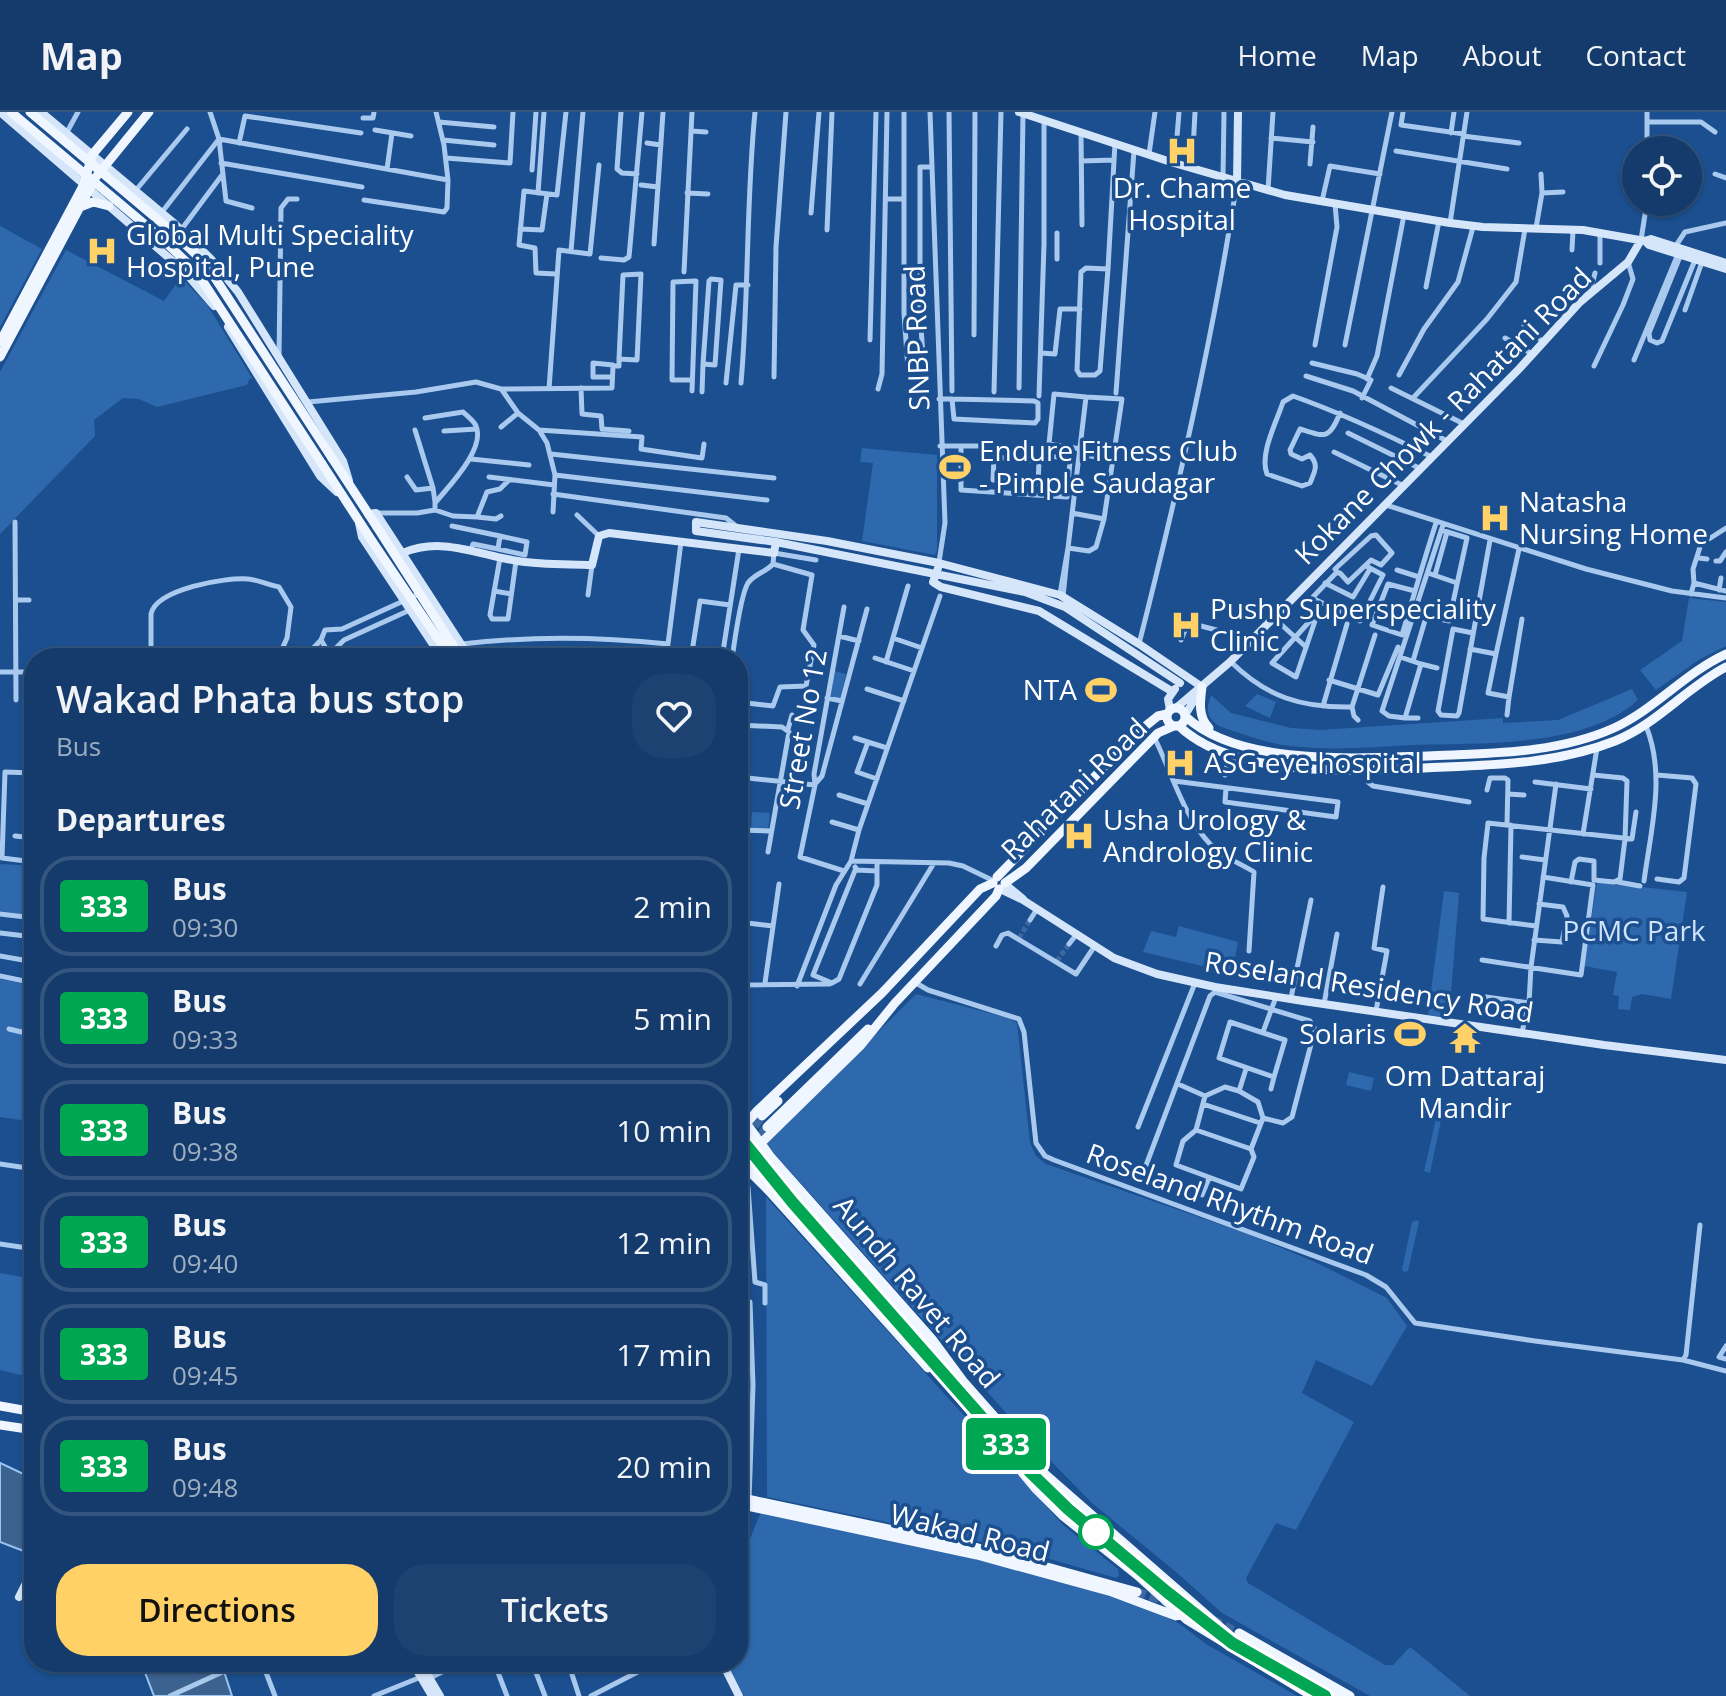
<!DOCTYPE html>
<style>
body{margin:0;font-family:"Open Sans",sans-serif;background:#1d4271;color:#f1f3f6;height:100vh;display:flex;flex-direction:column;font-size:30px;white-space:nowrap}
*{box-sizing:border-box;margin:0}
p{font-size:26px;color:#9dadc1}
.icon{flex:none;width:44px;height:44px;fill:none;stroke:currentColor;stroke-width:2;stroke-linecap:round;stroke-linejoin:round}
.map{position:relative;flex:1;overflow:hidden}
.panel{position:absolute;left:24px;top:536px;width:724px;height:1024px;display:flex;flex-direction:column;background:#143b6b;border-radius:32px;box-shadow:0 2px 6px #0004,0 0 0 2px #33557e}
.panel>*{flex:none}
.badge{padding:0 16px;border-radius:6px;font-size:28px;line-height:52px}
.tools{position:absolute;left:1622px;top:24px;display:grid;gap:16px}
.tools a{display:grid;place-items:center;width:80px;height:80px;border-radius:50%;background:#143b6b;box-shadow:0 2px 6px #0004,0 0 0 2px #33557e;font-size:40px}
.map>.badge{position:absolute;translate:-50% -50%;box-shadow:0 0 0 4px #fff}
h2{padding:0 32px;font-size:30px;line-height:72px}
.round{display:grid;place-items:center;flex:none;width:84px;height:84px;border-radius:32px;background:#1d4271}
.head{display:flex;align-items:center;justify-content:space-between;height:136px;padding:0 32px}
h1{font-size:38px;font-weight:600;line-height:60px}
.cta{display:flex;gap:16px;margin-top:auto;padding:16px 32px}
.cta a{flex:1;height:92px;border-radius:32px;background:#ffd166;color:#111;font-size:32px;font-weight:600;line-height:92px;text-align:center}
.cta a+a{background:#1d4271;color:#f1f3f6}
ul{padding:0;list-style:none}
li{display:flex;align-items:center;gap:24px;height:100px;margin:0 16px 12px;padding:0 16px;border:4px solid #33557e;border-radius:32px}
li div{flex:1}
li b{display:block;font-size:30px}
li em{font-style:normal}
li .badge{min-width:88px;font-weight:700;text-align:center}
header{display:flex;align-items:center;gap:48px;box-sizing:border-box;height:112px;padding:0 40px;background:#143b6b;border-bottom:2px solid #33557e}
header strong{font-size:38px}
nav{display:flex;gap:44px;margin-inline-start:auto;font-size:28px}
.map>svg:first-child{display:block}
.green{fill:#2e69ad}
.water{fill:#3c6290;stroke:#9cc4f0;stroke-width:2}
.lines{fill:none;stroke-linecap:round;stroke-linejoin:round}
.street-tunnel{stroke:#3d69a0;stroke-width:5;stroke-dasharray:5 2.5;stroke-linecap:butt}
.primary-tunnel{stroke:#3d69a0;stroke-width:9;stroke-dasharray:9 4.5;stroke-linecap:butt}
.street{stroke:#a9c9ee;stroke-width:5}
.secondary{stroke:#d6e6fa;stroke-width:8}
.primary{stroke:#f0f6ff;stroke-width:9}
.primary-bridge{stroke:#f0f6ff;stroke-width:9}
.line-casing{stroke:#fff;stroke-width:18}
.line{stroke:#00a651;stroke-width:12}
.stop-dot{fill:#fff;stroke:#00a651;stroke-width:4}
.labels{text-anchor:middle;stroke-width:7;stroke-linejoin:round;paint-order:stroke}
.poi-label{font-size:28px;fill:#fff;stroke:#1b4f8f;text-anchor:start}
.street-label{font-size:28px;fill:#fff;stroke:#1b4f8f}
.park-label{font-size:28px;fill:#cfe3fa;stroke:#1b4f8f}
</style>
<header>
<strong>Map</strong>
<nav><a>Home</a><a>Map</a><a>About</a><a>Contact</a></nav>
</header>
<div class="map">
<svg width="1726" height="1584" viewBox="0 0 1726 1584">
<rect width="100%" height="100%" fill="#1b4f8f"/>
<path class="green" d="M0 114 42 137 0 215Z
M66 138 164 189 181 165 208 194 252 266 249 267 247 273 157 295 139 287 123 286 94 308 95 324 0 422V260Z
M862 336 937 343V438L935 443 862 429 873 351 860 350Z
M1689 486 1726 490V534L1700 547 1656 578 1640 558 1682 529Z
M835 559 846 562 840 587 830 585Z
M1632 577 1638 588C1585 636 1481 631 1413 633 1372 635 1331 639 1290 634 1266 631 1242 622 1219 614 1206 606 1206 597 1211 583L1231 601 1291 616 1320 618 1503 606V611L1558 608Z
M1257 582 1276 590 1270 606 1245 594Z
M752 700 770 701 768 718H751Z
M0 752 34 754V804L0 799Z
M1597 770 1687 780 1671 887 1642 882 1632 885 1630 898 1618 897 1619 884 1613 883 1617 860 1584 854Z
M1444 779 1459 781 1449 906 1428 903Z
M1179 814 1238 830 1232 861 1143 840 1151 819 1176 825Z
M0 867 34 874V1010L0 1005Z
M916 882 1009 906 1017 911 1030 1031 1036 1044 1046 1052 1248 1122 1315 1150 1387 1186 1407 1214 1372 1274 1316 1248 1302 1281 1354 1310 1296 1418 1276 1411 1246 1466 1248 1471 1385 1553H1393L1410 1535 1470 1584H1370L1222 1501 1176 1460 1092 1391 1032 1330 766 1032Z
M1349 960 1374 966 1371 979 1346 973Z
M1438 998 1443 999 1430 1061 1424 1059Z
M766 1085 1063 1413 1118 1457 1119 1464 1116 1466 1019 1438 767 1385Z
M1417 1108 1419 1110 1408 1159 1404 1160 1402 1157 1412 1110Z
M0 1161 34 1167V1266L0 1258Z
M761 1400 988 1450 1067 1470 1143 1494 1180 1512 1206 1532 1297 1584H744L726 1550H738V1456Z"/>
<path class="water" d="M0 1351 34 1367V1443L0 1430Z
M141 1550H221L232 1584H154Z"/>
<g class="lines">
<path class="street-tunnel" d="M1019 826 1030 808
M1057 849 1069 832"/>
<path class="primary-tunnel" d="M738 1035 762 1004
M738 1057 767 1015
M1137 1480 1192 1498 1239 1521"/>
<path class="street" d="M210 0 219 27 226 89 252 96
M621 0 617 57 622 61 637 62
M904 0V201L908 257
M930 0 945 411 939 450
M949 0 952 279
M1403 0 1401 13 1464 22
M1647 0V38
M363 6H373L374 0
M439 10 494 15
M1647 10H1701L1715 20
M375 18 411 24
M691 19 706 20
M67 20 78 0
M1081 21 1082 113
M1451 21 1454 0
M1463 24 1519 31
M1271 26 1313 30
M443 28 494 33
M239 31 245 4 361 21
M647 31 661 33
M1396 39 1507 57
M1149 42 1155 0
M446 46 510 51 513 0
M1081 49 1114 48
M1175 50 1179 0
M221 51 362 75
M1310 52 1313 15
M387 57 392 21
M1192 57 1195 0
M532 58 536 0
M1715 62 1726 66
M1223 65 1224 0
M641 73 658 75
M136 78 187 17
M1268 78 1273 0
M538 81 544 0
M687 81 708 82
M1542 81 1563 80
M886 87H903
M364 88 444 100 447 96 448 68
M1322 89 1330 54 1380 62
M162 100 219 27 448 68 444 33 436 0
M811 101 819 0
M1450 111 1467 0
M1536 116 1542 81 1541 62
M520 117 542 118 547 82
M181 118 222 63
M827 118 832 0
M1057 121V147
M1600 121V151
M1641 128 1647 90
M654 132 663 0
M1675 135 1685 120 1726 111
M1572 138 1573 118
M571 139 583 0
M1681 142 1649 221 1650 228 1657 231 1662 229 1695 148
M601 146 624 148 629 145 642 0
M1108 157 1086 156 1081 160 1077 258 1080 263H1095L1100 259 1108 157 1115 31
M684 160 692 0
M556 162 536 161 535 136 519 133 524 79 557 83 566 0
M1426 175 1439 109
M1590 180 1595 161
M1685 198 1702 150
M1524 213 1543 230
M974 223 975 0
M1505 226 1532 242
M870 228 876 0
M1315 233 1337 115 1335 92
M1345 233 1392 0
M1041 241 1055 242 1060 197H1080
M923 244 920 201V55H932
M279 246 281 96 288 87H297
M1634 248 1678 142
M1312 251 1357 262 1371 268 1362 286
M1594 254 1623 193 1633 167 1628 150
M1399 263 1424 217 1458 170 1473 115
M1306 264 1353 279 1447 329
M612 265H593V251L613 253
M774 265 776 135 786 0
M1367 267 1377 244 1404 103
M726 271 736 173H748
M741 271C749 181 746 90 755 0
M581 276 582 302 601 304 602 317 629 319
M1019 276 1023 1
M1391 276 1464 312
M549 277 559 138 590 142 599 53
M878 277 882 262 887 0
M502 278 518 301 539 318 547 331 555 363 553 400
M692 279 696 169 673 170 672 268H692
M702 280 703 252 715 253 721 168 711 167 709 169 703 252
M994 280 1001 0
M1116 281 1134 39
M1039 284 1044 132V8
M1086 285 1122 287 1104 407 1096 435 1089 439 1068 436Z
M1413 286 1487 207 1516 170 1525 117
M939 287H952L1034 289 1038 291V307L1035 311 954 307 952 287
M308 290 416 280 476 270 501 277 612 276 613 254H619V247L623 163 641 162 637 248 619 247
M1340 301C1329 328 1325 325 1300 317L1290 338 1291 342 1302 347 1310 343C1319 353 1315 359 1310 371L1302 374 1267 362C1259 342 1277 309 1283 290L1293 284C1341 301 1386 322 1432 345
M501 315 518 301
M415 318 433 376 435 390
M539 318 642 325 641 337 702 346 704 332
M444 319 477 317
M1348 321 1421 357
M940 334H990L994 345 1039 349 1038 372 993 368 994 345
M961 334V378L1067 385 1070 349C1062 343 1048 344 1039 349
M1081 337 1049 332 1054 282 1086 285
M1334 340 1404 374
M551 342 774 366
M1080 342 1113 348
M471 347 529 353
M555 363 767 388
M407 365 416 378 433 376
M489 365 554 373
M553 382 726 406 736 414
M1386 393 1586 457 1672 479 1726 486
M435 398 453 404 477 405 487 380 500 377 509 368
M377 401H417L435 398V391C448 375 486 337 476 314 474 309 467 304 463 300L425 306
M1072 401 1104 407
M577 403 599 424
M477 405 496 407 501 404
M15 410 16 588
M452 414 500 424 498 437 473 432 471 438
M498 437 525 443 527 430 500 424
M500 446 490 503 492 507H508L516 449
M1699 446 1707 447
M1716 449H1720L1726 440
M773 452 774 441 816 448
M1397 458 1419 465
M1338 461 1335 457 1371 424 1376 423 1392 441 1381 453 1371 448 1348 470 1340 461H1336L1312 486 1360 509 1383 463 1366 454
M1428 461 1457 471
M1435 463 1447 420
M1325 471 1353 485 1370 457
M1694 471 1726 479
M1719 478 1721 466
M494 479 511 482
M1415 479 1388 472 1372 513 1402 523C1413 486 1424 448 1436 411
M1060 482 1068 436 1063 485
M1691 482 1694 471 1693 457 1701 432 1726 416
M588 483 592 453
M16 488H29
M410 498 344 528 334 538H327L321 528 325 518 342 517 421 481
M1318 500 1296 565 1272 551Z
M1415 502 1449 509 1467 426 1441 418
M1274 506 1306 535
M1473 521 1453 517 1438 599 1441 603 1457 604 1459 601 1490 428
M839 524 859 529
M893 526 922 536
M1181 528 1185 518 1192 514H1201L1251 527
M462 532C530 524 600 525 668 532L681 430
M1139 532C1178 379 1213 226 1237 70
M1470 537 1496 542 1519 437
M240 538 254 546
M1496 542 1488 581 1509 585 1507 603
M1400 545 1421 552 1405 606 1389 604 1382 599 1443 413
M151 546V502C156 477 226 465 248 467 258 468 269 473 279 475L291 495 287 526 278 546
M304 546 321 528
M666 546 668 532
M691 546 700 489 730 493
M722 546 739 437
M732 546C735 529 740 484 748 471 754 462 766 460 773 452L812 463 803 518 814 533 806 574 780 575 773 594 738 590
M875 546 914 559
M1413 549 1426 505
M886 550 908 474
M1231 550C1267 585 1301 596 1352 595L1375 523
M1421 552 1437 556
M0 560H29
M1329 568 1378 583 1398 535
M867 577 904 589
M1509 585 1522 507
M827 586 842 589
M1323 594 1347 512
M1352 595 1354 604 1358 608
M1405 606H1418
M738 613 782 615 789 620 768 740
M788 617 792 603
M855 626 887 636
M1155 627C1172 661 1184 706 1211 733 1224 746 1240 751 1254 760L1249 839
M868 630 857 660 877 667
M1367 659 1368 670 1373 674 1469 690
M34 661 5 660 2 746 34 750
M738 663 742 613
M1225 663 1229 642
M1593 663 1623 666 1627 669 1625 727 1620 767 1614 770 1594 768
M738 665 815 673
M1174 669 1338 690 1336 705 1225 690 1226 676
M1535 670 1591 677
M815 672 822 664 867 497
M1487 678 1490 666H1505L1508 668 1507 713
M1508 682 1524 683
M839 683 868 692
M832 710 859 718
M738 718 771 719
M1583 722 1597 636
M15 724 34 726
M738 742H744
M1522 745 1545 748
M851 749 949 751 963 754 994 769
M855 755 857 758 877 759
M856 756 813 863 832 871 839 867 877 773V751
M844 759 800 745 815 673 814 662 844 495
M1657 767 1679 770 1684 766 1696 672 1692 666 1657 663
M1644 769C1651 717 1666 663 1646 614
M1571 770 1575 750 1579 747 1594 749V768
M1618 770 1640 774
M0 802 34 806
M1030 808 1037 797
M739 810 773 814
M1509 811 1511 713
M1536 814 1483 807 1484 746 1488 711 1632 727 1636 700
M738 818 745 757
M0 821 34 825
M1534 828 1562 830 1567 804 1563 795 1539 792
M1069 832 1076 823
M996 834 1002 823 1008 821 1076 862 1094 835
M0 844 34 850
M1482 848 1581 863 1593 773 1543 765
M0 864 34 871
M765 871 779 772
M916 871 928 878 1019 907 1024 920 1036 1031 1045 1044 1054 1048 1366 1163 1386 1175 1415 1211 1535 1229 1683 1248 1726 1259
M860 872 934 751
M738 873 830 872
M797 874 836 773 851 749 859 718 940 484
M1486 885 1529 891
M1291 886 1311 788
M1324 892 1337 822
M1376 899 1387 839 1374 836 1383 775
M1230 910 1285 928 1274 965 1219 946Z
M9 917 34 923
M1263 920 1276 885
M1522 920 1529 891 1531 855 1556 672
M1178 972 1205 984 1225 975 1239 979 1246 957
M1271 977 1274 965
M1205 984 1196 1018 1183 1029 1176 1053 1241 1077 1254 1045 1251 1037 1263 1006 1258 990 1239 979
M1203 992 1260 1011
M1138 1015 1195 871
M1196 1018 1251 1037
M0 1052 34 1057
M1145 1056 1210 884 1215 880 1310 909 1315 917 1292 1005 1283 1011 1263 1006
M739 1067 748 1075 755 1170 765 1173V1191
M1202 1083 1209 1066
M0 1132 34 1137
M1726 1234 1719 1245 1726 1247
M1683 1248 1686 1243 1700 1113
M30 1299 34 1244
M749 1389 753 1273 750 1190
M262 1550 275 1584
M494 1550 507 1584
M532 1550 545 1584
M568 1550 579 1584
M423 1554 432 1550
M430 1566 454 1554
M170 1584 240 1552 252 1550
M374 1584 421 1565
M591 1584 657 1550"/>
<path class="secondary" d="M0 0 183 158 214 194
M41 0 174 111 211 147 238 180 343 349 349 369
M1019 0 1174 51 1285 83 1450 111 1483 115 1583 118 1645 129 1651 127 1726 151
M1237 70 1238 0
M1645 129 1649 133 1726 157
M228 215 320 364 337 380
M368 402 376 401 470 546
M359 411 362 425 442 546
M403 441C441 424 479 443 518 449 542 453 568 452 592 453L599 424 609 421 774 441 776 430
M938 456 933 470 941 475 1039 499 1173 580
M1180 571 1065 495 1025 480 776 430 696 419V410L827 429 939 451 1060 483 1139 532 1202 575
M1176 596 1230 550 1519 257 1579 191 1628 150 1641 128
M1170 598 1168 587 1175 577
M1185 603 1198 582
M1005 772 1023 787
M1000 777 1023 788 1114 846 1157 862 1215 875 1303 889 1604 933 1726 948
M19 1485 34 1455
M27 1493 34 1479
M412 1550 432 1584
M420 1550 440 1584
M722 1550 739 1584"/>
<path class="primary" d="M80 95 93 90 109 94
M0 230 84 72 92 43 128 0
M0 245 96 65 149 0
M332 346 377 415
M322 352 372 429
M1202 575C1200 590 1198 605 1209 616
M1167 605a9 9 0 1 1 18 0a9 9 0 1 1-18 0Z
M1185 604C1239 655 1359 646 1428 644 1490 641 1556 642 1614 616 1655 597 1685 561 1726 542
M1179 614C1233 666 1353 659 1424 656 1489 653 1554 653 1615 629 1657 612 1686 576 1726 555
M997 765 1138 620 1158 604 1167 602
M1005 771 1026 756 1158 621 1174 614
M738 1000 770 1044 932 1227 963 1269 1046 1363 1234 1527 1336 1584
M762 1004 778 989
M767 1015 868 917
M738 1021 757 999 882 881 980 777 993 771
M738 1048 769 1079 928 1256
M741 1064 761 1031 861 933 895 891 996 784 999 777
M924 1244 1036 1377 1063 1404 1137 1463 1187 1508 1312 1584
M0 1294 34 1300
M0 1313 34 1318
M738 1385 978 1436 1137 1480
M738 1392 977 1443 1112 1480 1176 1504
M1239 1521 1350 1584"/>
<path class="primary-bridge" d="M11 0 161 126 196 159 322 352
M30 0 169 117 206 152 332 346
M377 415 461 546
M372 429 451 546
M738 1012 777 1065 932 1239
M738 1035 924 1244"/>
</g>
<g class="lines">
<defs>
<path id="line" d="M738 1023 793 1091 1031 1361 1068 1397 1167 1480 1232 1531 1325 1584"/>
</defs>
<use href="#line" class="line-casing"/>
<use href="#line" class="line"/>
</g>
<defs>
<symbol id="hospital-bare" viewBox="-9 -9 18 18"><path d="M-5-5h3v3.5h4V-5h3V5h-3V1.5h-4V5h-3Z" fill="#ffd166" stroke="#1b4f8f" stroke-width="2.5" paint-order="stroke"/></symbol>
<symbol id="stadium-bare" viewBox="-9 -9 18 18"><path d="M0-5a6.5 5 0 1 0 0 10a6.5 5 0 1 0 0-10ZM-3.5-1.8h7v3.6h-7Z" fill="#ffd166" stroke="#1b4f8f" stroke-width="2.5" paint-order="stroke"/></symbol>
<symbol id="temple-bare" viewBox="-9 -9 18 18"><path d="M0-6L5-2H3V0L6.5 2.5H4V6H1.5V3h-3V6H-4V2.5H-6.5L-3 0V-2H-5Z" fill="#ffd166" stroke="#1b4f8f" stroke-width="2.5" paint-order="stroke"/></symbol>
</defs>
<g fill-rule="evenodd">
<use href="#hospital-bare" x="1160" y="17" width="44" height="44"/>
<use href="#hospital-bare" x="80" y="117" width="44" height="44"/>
<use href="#stadium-bare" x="933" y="333" width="44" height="44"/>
<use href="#hospital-bare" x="1473" y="384" width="44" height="44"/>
<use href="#hospital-bare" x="1164" y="491" width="44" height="44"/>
<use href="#stadium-bare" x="1079" y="556" width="44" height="44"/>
<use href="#hospital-bare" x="1158" y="629" width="44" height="44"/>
<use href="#hospital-bare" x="1057" y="702" width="44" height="44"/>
<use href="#stadium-bare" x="1388" y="900" width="44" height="44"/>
<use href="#temple-bare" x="1443" y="904" width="44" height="44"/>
</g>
<circle class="stop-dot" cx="1096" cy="1420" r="16"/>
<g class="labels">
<g class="poi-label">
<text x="1182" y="86" text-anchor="middle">Dr. Chame<tspan x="1182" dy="32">Hospital</tspan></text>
<text x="126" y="133">Global Multi Speciality<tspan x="126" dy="32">Hospital, Pune</tspan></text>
<text x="979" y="349">Endure Fitness Club<tspan x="979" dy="32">- Pimple Saudagar</tspan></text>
<text x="1519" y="400">Natasha<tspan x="1519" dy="32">Nursing Home</tspan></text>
<text x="1210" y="507">Pushp Superspeciality<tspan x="1210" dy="32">Clinic</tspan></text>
<text x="1077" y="588" text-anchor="end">NTA</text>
<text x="1204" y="661">ASG eye hospital</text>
<text x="1103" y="718">Usha Urology &amp;<tspan x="1103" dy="32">Andrology Clinic</tspan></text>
<text x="1386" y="932" text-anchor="end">Solaris</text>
<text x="1465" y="974" text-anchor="middle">Om Dattaraj<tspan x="1465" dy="32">Mandir</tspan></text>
</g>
<g class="street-label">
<text transform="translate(917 226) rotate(-92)" y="10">SNBP Road</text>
<text transform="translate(1443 304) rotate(-45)" y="10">Kokane Chowk - Rahatani Road</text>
<text transform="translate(803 617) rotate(-80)" y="10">Street No 12</text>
<text transform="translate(1074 677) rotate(-44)" y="10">Rahatani Road</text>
<text transform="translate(1369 875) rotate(9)" y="10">Roseland Residency Road</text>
<text transform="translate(1230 1092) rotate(20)" y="10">Roseland Rhythm Road</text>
<text transform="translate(917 1180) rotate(50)" y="10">Aundh Ravet Road</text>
<text transform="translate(970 1421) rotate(14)" y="10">Wakad Road</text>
</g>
<g class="park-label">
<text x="1634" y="829">PCMC Park</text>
</g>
</g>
</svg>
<div class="tools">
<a><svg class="icon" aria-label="locate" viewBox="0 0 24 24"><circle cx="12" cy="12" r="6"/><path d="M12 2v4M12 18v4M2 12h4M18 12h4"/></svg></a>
</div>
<b class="badge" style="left:1006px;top:1332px;background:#00a651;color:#fff">333</b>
<section class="panel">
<div class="head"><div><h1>Wakad Phata bus stop</h1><p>Bus</p></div><a class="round"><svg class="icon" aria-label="heart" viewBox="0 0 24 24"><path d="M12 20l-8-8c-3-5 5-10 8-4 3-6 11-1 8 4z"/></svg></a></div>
<h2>Departures</h2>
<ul>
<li><span class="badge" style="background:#00a651;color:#fff">333</span><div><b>Bus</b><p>09:30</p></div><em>2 min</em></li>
<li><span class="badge" style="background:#00a651;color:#fff">333</span><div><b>Bus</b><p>09:33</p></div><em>5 min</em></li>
<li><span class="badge" style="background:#00a651;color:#fff">333</span><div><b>Bus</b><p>09:38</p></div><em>10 min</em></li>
<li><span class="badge" style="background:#00a651;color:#fff">333</span><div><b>Bus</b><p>09:40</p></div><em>12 min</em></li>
<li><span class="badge" style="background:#00a651;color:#fff">333</span><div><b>Bus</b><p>09:45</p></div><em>17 min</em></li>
<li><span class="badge" style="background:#00a651;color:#fff">333</span><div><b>Bus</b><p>09:48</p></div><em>20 min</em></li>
</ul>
<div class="cta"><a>Directions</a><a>Tickets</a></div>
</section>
</div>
